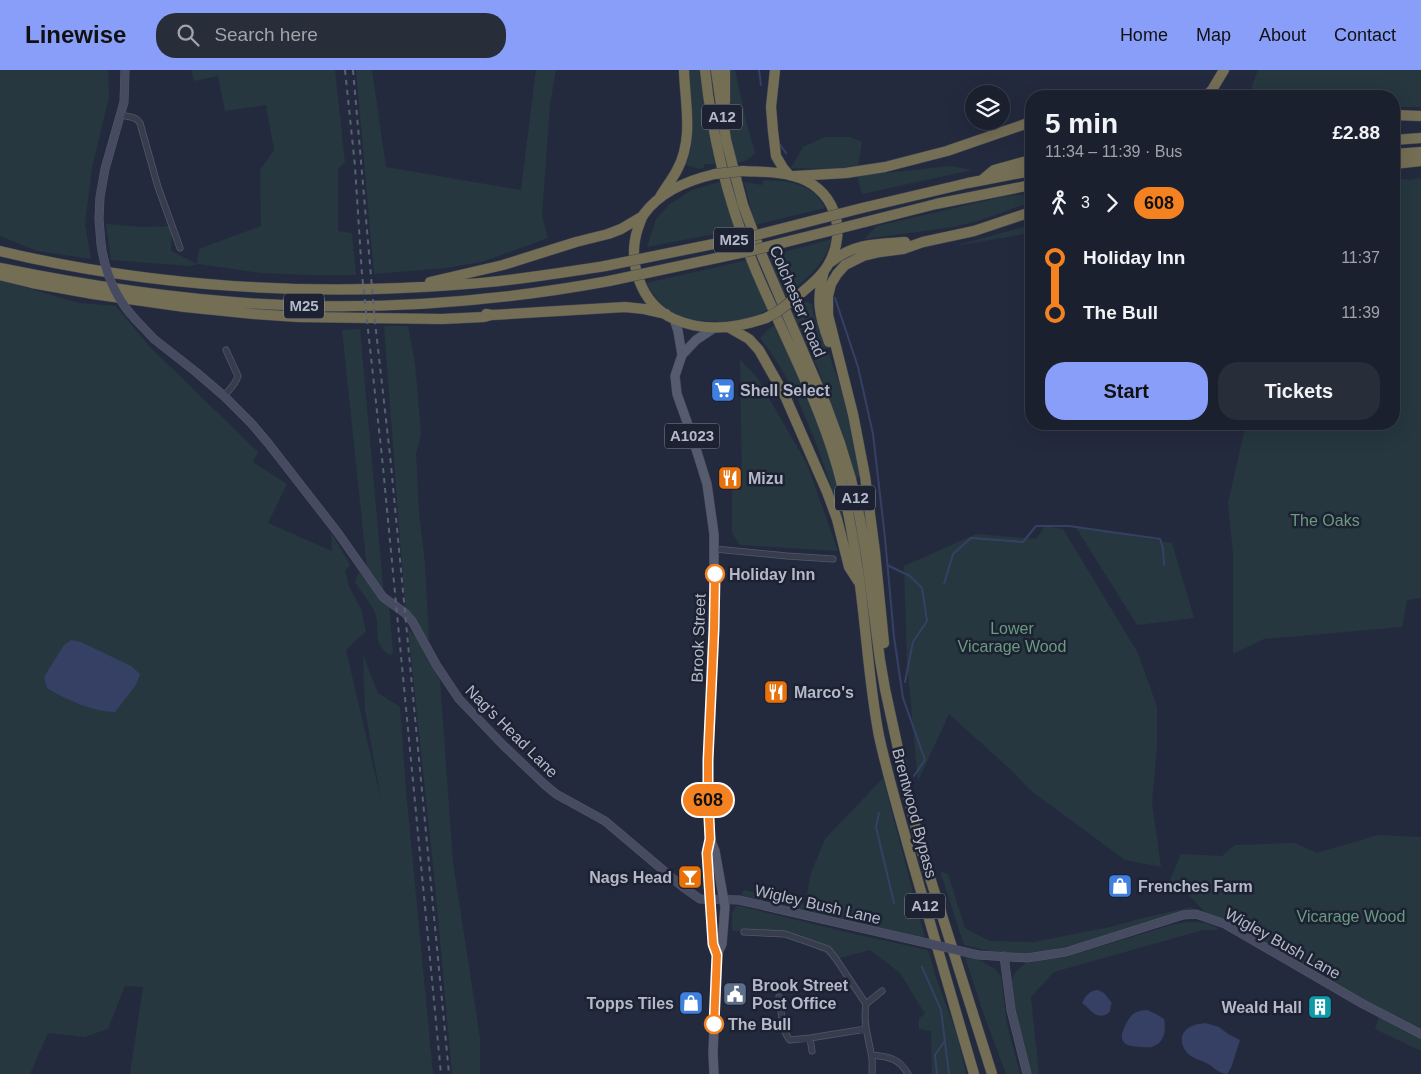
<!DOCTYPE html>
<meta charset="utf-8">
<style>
body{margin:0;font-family:Helvetica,sans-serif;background:#282d3a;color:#f1f3f6;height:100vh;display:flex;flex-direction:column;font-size:19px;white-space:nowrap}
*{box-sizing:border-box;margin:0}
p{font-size:16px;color:#a0a3aa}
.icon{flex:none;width:28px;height:28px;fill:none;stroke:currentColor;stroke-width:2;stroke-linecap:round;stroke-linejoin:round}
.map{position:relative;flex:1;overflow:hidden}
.panel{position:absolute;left:1025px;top:20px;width:375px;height:340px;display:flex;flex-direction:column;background:#1b202e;border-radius:20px;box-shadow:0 5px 20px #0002,0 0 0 1px #393e4a}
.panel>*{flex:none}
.badge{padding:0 10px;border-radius:16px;font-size:18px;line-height:32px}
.tools{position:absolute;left:965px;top:15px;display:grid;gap:10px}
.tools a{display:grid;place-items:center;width:45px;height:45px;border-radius:50%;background:#1b202e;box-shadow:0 5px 20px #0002,0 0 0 1px #393e4a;font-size:25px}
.map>.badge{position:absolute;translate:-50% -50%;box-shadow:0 0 0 2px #fff}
.legs{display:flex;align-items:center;gap:8px;height:55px;padding:0 20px;font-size:16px}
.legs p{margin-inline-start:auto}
.head{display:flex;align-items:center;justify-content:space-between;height:85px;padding:0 20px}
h1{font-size:28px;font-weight:700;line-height:38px}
.cta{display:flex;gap:10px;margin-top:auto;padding:10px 20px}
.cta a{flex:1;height:58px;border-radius:20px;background:#899ef9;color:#111;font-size:20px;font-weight:700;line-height:58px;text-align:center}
.cta a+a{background:#282d3a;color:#f1f3f6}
ul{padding:0 20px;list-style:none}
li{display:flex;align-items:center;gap:18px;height:55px;font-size:19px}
li i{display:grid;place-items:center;width:8px;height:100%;margin:0 6px;background:currentColor}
li i::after{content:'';width:12px;height:12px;margin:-6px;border:4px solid;border-radius:50%;background:#1b202e}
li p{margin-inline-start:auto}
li:first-child i{background:linear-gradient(#0000 50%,currentColor 0)}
li:last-child i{background:linear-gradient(currentColor 50%,#0000 0)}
header{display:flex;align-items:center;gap:30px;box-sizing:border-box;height:70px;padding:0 25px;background:#899ef9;color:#111}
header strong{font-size:24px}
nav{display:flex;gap:28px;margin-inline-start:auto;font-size:18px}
.search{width:350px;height:45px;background:#282d3a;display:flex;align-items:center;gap:12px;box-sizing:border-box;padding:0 18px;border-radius:20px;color:#a0a3aa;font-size:19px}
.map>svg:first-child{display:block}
.green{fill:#26373f}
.water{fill:#364064}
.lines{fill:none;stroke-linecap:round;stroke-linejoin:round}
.stream{stroke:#364064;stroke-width:2}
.street-casing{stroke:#535869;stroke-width:7}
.secondary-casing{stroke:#535869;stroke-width:9}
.primary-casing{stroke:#414657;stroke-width:10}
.highway-casing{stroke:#404556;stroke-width:11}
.street{stroke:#383d4e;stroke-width:5.5}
.secondary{stroke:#464b61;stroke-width:8}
.primary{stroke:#565b6e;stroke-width:9}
.highway{stroke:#746e55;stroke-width:10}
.rail{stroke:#5a6075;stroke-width:2;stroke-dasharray:5 5;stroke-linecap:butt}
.secondary-bridge-casing{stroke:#535869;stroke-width:9;stroke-linecap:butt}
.highway-bridge-casing{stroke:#404556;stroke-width:11;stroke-linecap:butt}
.secondary-bridge{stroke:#464b61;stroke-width:8}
.highway-bridge{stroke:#746e55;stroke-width:10}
.line-1-casing{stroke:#fff;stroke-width:11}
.line-1{stroke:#f58220;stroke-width:8}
.stop-1-dot{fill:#fff;stroke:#f58220;stroke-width:2.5}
.labels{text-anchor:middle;stroke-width:5;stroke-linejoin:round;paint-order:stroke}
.shield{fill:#1d2233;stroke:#878b9c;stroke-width:1}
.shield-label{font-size:15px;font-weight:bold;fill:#b4b8c9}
.street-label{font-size:16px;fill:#b4b8c9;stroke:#1d2233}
.poi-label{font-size:16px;font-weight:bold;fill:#b4b8c9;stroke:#1d2233;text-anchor:start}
.park-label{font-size:16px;fill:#6a9b7f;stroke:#1d2233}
.stop-label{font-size:16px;font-weight:bold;fill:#b4b8c9;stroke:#1d2233;text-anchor:start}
</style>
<header>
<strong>Linewise</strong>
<div class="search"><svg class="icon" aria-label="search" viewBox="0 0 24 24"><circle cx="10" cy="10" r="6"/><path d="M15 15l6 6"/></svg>Search here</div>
<nav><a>Home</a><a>Map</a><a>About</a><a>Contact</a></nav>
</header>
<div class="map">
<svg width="1421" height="1004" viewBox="0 0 1421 1004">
<rect width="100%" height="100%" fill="#242a3e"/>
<path class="green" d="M0 0H108L109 27 92 98 85 154 91 189 37 181 0 166Z
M191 0H335L345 92 338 99V161L352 163 356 205H309L261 203 198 194 190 196 111 190 106 154 142 157 172 156 171 181 197 194 199 179 261 156 260 100 274 80 266 35 225 41 218 6 194 11Z
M356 0H372L386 97 521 120 536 0H556L550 34 542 146 548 168 482 192 445 198 374 204Z
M688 0H701L717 94H704V98L700 99 686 95 691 79 692 55Z
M719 0H735L746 51 755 83C750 89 744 92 736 93L725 47Z
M1258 0H1421V37H1394V26H1283L1251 18Z
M825 67H850L862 72 858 96 830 99 791 98 803 77Z
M950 96 972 100 862 124 857 106Z
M1394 108 1410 110 1421 108V528L1407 530 1402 557 1264 569 1233 584V483L1228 433 1246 354H1394Z
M763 110C789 111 812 112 825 138L755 155 744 112 762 115Z
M722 111 727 134 736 160 647 177 656 149 670 134 692 120Z
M1031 124V132L981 150 954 157 864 169 877 156 1006 126Z
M1031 155V163L954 176Z
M832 169C823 198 807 207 785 227L783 225 769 186Z
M748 190 760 222 768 239C748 254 697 255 675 243 662 237 653 225 646 213Z
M0 210 79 233 116 236 151 278 258 382 253 392 287 414 268 453 332 481 331 462 350 495 345 500 349 516 361 539 366 561 346 580 381 730 365 639 363 585 378 623 400 637 406 720 433 1004H130L143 917 125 916 108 959 84 967 48 963 30 1004H0Z
M804 231 812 234 813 243 829 284 844 327 860 407 856 408 845 370 817 296 791 244Z
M777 254 803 314 833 395 845 447 841 446C822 388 799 316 760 268L770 258Z
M384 256H408L415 293 421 364 416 384 419 443 425 493 429 571 405 536Z
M360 259 384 526 367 499 342 260Z
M740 289 758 309 807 394 838 481 740 475 732 463V420H742Z
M1045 456 1063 459 1138 583 1157 637V676L1152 734 1161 797 1125 790 1030 720 1012 701 949 644 918 711 907 592 904 496 976 464 1036 469Z
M1075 456 1172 473 1194 548 1137 555Z
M359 502 389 535 393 583 389 585C372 572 380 563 376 546 374 537 360 520 355 512Z
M408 558 420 572 440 610 453 793 480 968V1004H452L435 814Z
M883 708 925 868 813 844 741 825 744 820 805 834 811 803 825 769Z
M1378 765 1421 767V981L1375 959 1380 942 1209 848 1196 832 1170 810 1181 784 1222 786 1235 775 1295 773 1317 783Z
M940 801 948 804 965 858 990 871 1034 872 1110 857 1139 849 1191 837 1198 842 1104 868 1042 882 1022 884 989 881 964 875Z
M736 836H740L854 864 928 880 936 907 958 968 966 1004H932L931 961 919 959V948L925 944 900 903 870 880 836 889 785 864 732 861V843Z
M1189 852C1201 852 1209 852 1219 860H1203L1054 902 1031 927 1039 1004H1029L1018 962 1011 914 1014 904 1018 899 1025 894 1046 889 1063 888 1174 854Z
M965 887 981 891 995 899 1001 907 1007 954 1020 1004H1006L983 942Z"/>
<path class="water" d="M71 570 81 572 131 596 140 604 136 615 115 642C93 642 65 629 47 618L44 607 64 575Z
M1098 920 1104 923 1112 933C1111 934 1110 940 1110 941 1107 946 1099 947 1095 944 1090 941 1087 936 1082 933 1086 925 1089 921 1098 920Z
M1147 940 1156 944 1164 949C1166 959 1165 972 1154 976 1151 978 1146 977 1143 977 1125 977 1116 973 1126 954 1131 944 1135 941 1147 940Z
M1205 953 1219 957 1228 964 1240 970 1231 998 1227 1004C1217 1002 1217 1000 1210 995 1204 991 1197 990 1191 986 1181 979 1177 964 1190 957 1195 954 1200 954 1205 953Z"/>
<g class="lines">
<path class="stream" d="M759 0 761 15
M778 72 786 83
M835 228 858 297 873 364 885 468 894 567 903 628 925 690 914 706
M887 495 910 506 922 518 927 551 913 572 905 612
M944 514 953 484 971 468 1023 472 1036 456H1069L1160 469 1163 478 1164 495
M879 743 876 757 894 833
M922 897 941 940 949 1004
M937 1004 935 985 944 972"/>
<defs>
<path id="street" d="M121 45C128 47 136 46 140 53L158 117 180 178
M224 326C229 320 236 314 238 306L226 280
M715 479 787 486 833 489
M744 862 785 864 828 879 836 889 866 934
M779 927C781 938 782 963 790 970L810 968 866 959
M810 968 812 981
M872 985C889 987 899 988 908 1004
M872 1004C872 997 873 990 871 983 868 966 863 952 866 934L882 921"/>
<path id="secondary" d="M101 174 99 149 100 127 105 99 124 32 125 0
M136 250 154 269 196 302 224 326 251 353 268 373 338 463 383 527 405 543 412 551 437 596 459 629 503 675 544 714 556 724 605 751 683 817 700 829 739 830 918 871
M978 885 1027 888 1066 882 1183 845 1196 844 1225 854 1363 934 1421 964
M1004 886 1011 940 1027 1004"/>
<path id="primary" d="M674 249 678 261 682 285
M710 769 715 781 725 837 722 874 717 885
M714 1004 713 983 717 885 713 874 707 783 710 769 708 728V690L714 559V464L707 414 692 366 677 324 675 306 682 285 696 270 714 258"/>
<path id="highway" d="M705 0C713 75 732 148 763 217 789 276 819 334 837 396 846 428 852 461 857 494 866 551 868 609 879 666 888 707 900 747 911 787 932 860 953 932 974 1004
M716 0 726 70 743 135 763 188 826 335 840 373 851 409 860 449 867 490 880 590 885 619 909 729 921 779 992 1004
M725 0V32
M775 0 771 37 773 61 776 86 783 98 789 105
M1206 26 1212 20 1224 0
M1394 45 1421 46
M1394 70 1421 68
M1394 84 1421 82
M1394 94 1421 91
M743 101C759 102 778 101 793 106 834 116 849 160 828 195 819 210 802 222 789 233
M715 104C689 110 660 122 644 144 641 148 640 153 638 158 627 191 640 234 674 249 703 262 737 258 766 248
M795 106 846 103 885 97 947 81 1031 52
M982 110 994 100 1031 90
M660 127C665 118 672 110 677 100 694 69 685 34 684 0
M862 138 968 113 1031 101
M865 152 936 134 1031 115
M0 181C150 217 313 227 466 214 513 211 559 203 605 196
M831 192C854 173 877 174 905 172
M0 198C103 219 207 234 312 236 411 238 511 229 609 211
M824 201C816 229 819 245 829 272
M0 205 32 213 93 224 185 237 254 244 298 247 442 249 484 247 492 245
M430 212 503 195 576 172 608 164 621 159 643 146
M486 244 492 245 625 237 644 239 666 244
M728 257 749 269 759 280 785 326 827 422 837 449 849 497 858 511
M884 573 875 482 865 406 853 344 828 245V226L831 214 837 204 845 195 863 186 880 182 903 179 923 172 974 161 1031 142"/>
</defs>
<use href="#street" class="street-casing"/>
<use href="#secondary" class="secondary-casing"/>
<use href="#primary" class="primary-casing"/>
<use href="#highway" class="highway-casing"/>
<use href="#street" class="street"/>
<use href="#secondary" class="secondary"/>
<use href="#primary" class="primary"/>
<use href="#highway" class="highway"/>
<path class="rail" d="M345 0 355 96 362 205 382 387 441 1004
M353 0 375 252 390 385 449 1004"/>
<defs>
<path id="secondary-bridge" d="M101 174C105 203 116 229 136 250
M918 871 978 885"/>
<path id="highway-bridge" d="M715 104 743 101
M605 196 753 166 862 138
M609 211 754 180 865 152
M766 248 777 242 789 233"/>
</defs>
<use href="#secondary-bridge" class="secondary-bridge-casing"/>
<use href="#highway-bridge" class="highway-bridge-casing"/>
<use href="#secondary-bridge" class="secondary-bridge"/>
<use href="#highway-bridge" class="highway-bridge"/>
</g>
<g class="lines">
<defs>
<path id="line-1" d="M714 954 717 885 713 874 707 783 710 769 708 728V690L714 559 715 504"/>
</defs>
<use href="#line-1" class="line-1-casing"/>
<use href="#line-1" class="line-1"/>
</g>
<defs>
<symbol id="supermarket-square" viewBox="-11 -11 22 22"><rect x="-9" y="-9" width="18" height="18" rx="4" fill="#3f7fe0" stroke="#1d2233"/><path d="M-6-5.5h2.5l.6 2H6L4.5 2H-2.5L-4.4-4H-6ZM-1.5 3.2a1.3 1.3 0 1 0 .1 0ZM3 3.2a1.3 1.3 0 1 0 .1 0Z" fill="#fff"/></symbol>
<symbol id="restaurant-square" viewBox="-11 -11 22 22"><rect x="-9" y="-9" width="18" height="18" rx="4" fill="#e8710a" stroke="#1d2233"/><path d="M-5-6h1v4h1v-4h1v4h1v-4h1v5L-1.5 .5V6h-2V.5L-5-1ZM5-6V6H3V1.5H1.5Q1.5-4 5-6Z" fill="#fff"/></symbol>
<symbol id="bar-square" viewBox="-11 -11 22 22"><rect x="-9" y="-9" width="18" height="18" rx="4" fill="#e8710a" stroke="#1d2233"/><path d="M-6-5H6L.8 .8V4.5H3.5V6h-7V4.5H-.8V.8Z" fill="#fff"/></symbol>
<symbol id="shop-square" viewBox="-11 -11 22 22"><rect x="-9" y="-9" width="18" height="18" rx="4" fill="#3f7fe0" stroke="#1d2233"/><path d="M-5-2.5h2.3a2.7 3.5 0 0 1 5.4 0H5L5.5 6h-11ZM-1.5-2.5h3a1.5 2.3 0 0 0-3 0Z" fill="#fff"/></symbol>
<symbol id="civic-square" viewBox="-11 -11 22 22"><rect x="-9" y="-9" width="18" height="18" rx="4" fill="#5c6f8a" stroke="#1d2233"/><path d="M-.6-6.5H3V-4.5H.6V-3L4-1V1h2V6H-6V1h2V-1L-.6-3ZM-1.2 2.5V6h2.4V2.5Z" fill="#fff"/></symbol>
<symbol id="building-square" viewBox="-11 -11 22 22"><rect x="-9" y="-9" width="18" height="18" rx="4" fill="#0f9aa8" stroke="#1d2233"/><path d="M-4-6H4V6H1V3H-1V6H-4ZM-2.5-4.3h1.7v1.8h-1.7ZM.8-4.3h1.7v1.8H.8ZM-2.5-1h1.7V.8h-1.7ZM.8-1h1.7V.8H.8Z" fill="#fff"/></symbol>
</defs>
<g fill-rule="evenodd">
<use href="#supermarket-square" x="709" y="306" width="28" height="28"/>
<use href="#restaurant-square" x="716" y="394" width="28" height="28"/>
<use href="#restaurant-square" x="762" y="608" width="28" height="28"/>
<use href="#bar-square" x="676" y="793" width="28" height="28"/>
<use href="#shop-square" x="1106" y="802" width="28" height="28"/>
<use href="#civic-square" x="721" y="910" width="28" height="28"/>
<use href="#shop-square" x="677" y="919" width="28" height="28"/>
<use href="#building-square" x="1306" y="923" width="28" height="28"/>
</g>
<g class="stop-1-dot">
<circle cx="715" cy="504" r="9"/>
<circle cx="714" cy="954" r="9"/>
</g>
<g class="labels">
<g class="shield">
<rect x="702" y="34.5" width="40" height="25" rx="4"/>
<rect x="714" y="157.5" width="40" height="25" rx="4"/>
<rect x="284" y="223.5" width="40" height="25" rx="4"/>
<rect x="664.5" y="353.5" width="55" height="25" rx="4"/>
<rect x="835" y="415.5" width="40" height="25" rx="4"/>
<rect x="905" y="823.5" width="40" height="25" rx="4"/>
</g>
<g class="shield-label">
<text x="722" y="52">A12</text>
<text x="734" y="175">M25</text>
<text x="304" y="241">M25</text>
<text x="692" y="371">A1023</text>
<text x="855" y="433">A12</text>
<text x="925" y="841">A12</text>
</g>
<g class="street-label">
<text transform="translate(798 231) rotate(67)" y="6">Colchester Road</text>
<text transform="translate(698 568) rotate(-88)" y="6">Brook Street</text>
<text transform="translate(512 661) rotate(45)" y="6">Nag's Head Lane</text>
<text transform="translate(915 743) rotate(75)" y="6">Brentwood Bypass</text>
<text transform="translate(818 834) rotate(13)" y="6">Wigley Bush Lane</text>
<text transform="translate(1283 873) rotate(29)" y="6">Wigley Bush Lane</text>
</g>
<g class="poi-label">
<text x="740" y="326">Shell Select</text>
<text x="748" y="414">Mizu</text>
<text x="794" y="628">Marco's</text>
<text x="672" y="813" text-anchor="end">Nags Head</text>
<text x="1138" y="822">Frenches Farm</text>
<text x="752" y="921">Brook Street<tspan x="752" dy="18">Post Office</tspan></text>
<text x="674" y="939" text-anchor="end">Topps Tiles</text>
<text x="1302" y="943" text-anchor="end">Weald Hall</text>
</g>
<g class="park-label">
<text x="1325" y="456">The Oaks</text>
<text x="1012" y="564">Lower<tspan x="1012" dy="18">Vicarage Wood</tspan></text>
<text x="1351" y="852">Vicarage Wood</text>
</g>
<g class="stop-label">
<text x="729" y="510">Holiday Inn</text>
<text x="728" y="960">The Bull</text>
</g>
</g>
</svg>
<div class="tools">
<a><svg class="icon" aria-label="layers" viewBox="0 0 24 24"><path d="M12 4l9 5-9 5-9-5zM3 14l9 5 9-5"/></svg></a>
</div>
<b class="badge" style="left:708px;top:730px;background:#f58220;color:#111">608</b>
<section class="panel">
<div class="head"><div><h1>5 min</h1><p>11:34 – 11:39 · Bus</p></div><b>£2.88</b></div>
<div class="legs"><svg class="icon" aria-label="walk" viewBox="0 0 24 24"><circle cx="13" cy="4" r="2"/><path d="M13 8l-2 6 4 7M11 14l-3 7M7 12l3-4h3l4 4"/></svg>3<svg class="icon" aria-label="forward" viewBox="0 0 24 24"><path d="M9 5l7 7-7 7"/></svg><b class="badge" style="background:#f58220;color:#111">608</b></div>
<ul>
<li><i style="color:#f58220"></i><b>Holiday Inn</b><p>11:37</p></li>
<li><i style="color:#f58220"></i><b>The Bull</b><p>11:39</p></li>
</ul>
<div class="cta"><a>Start</a><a>Tickets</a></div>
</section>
</div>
